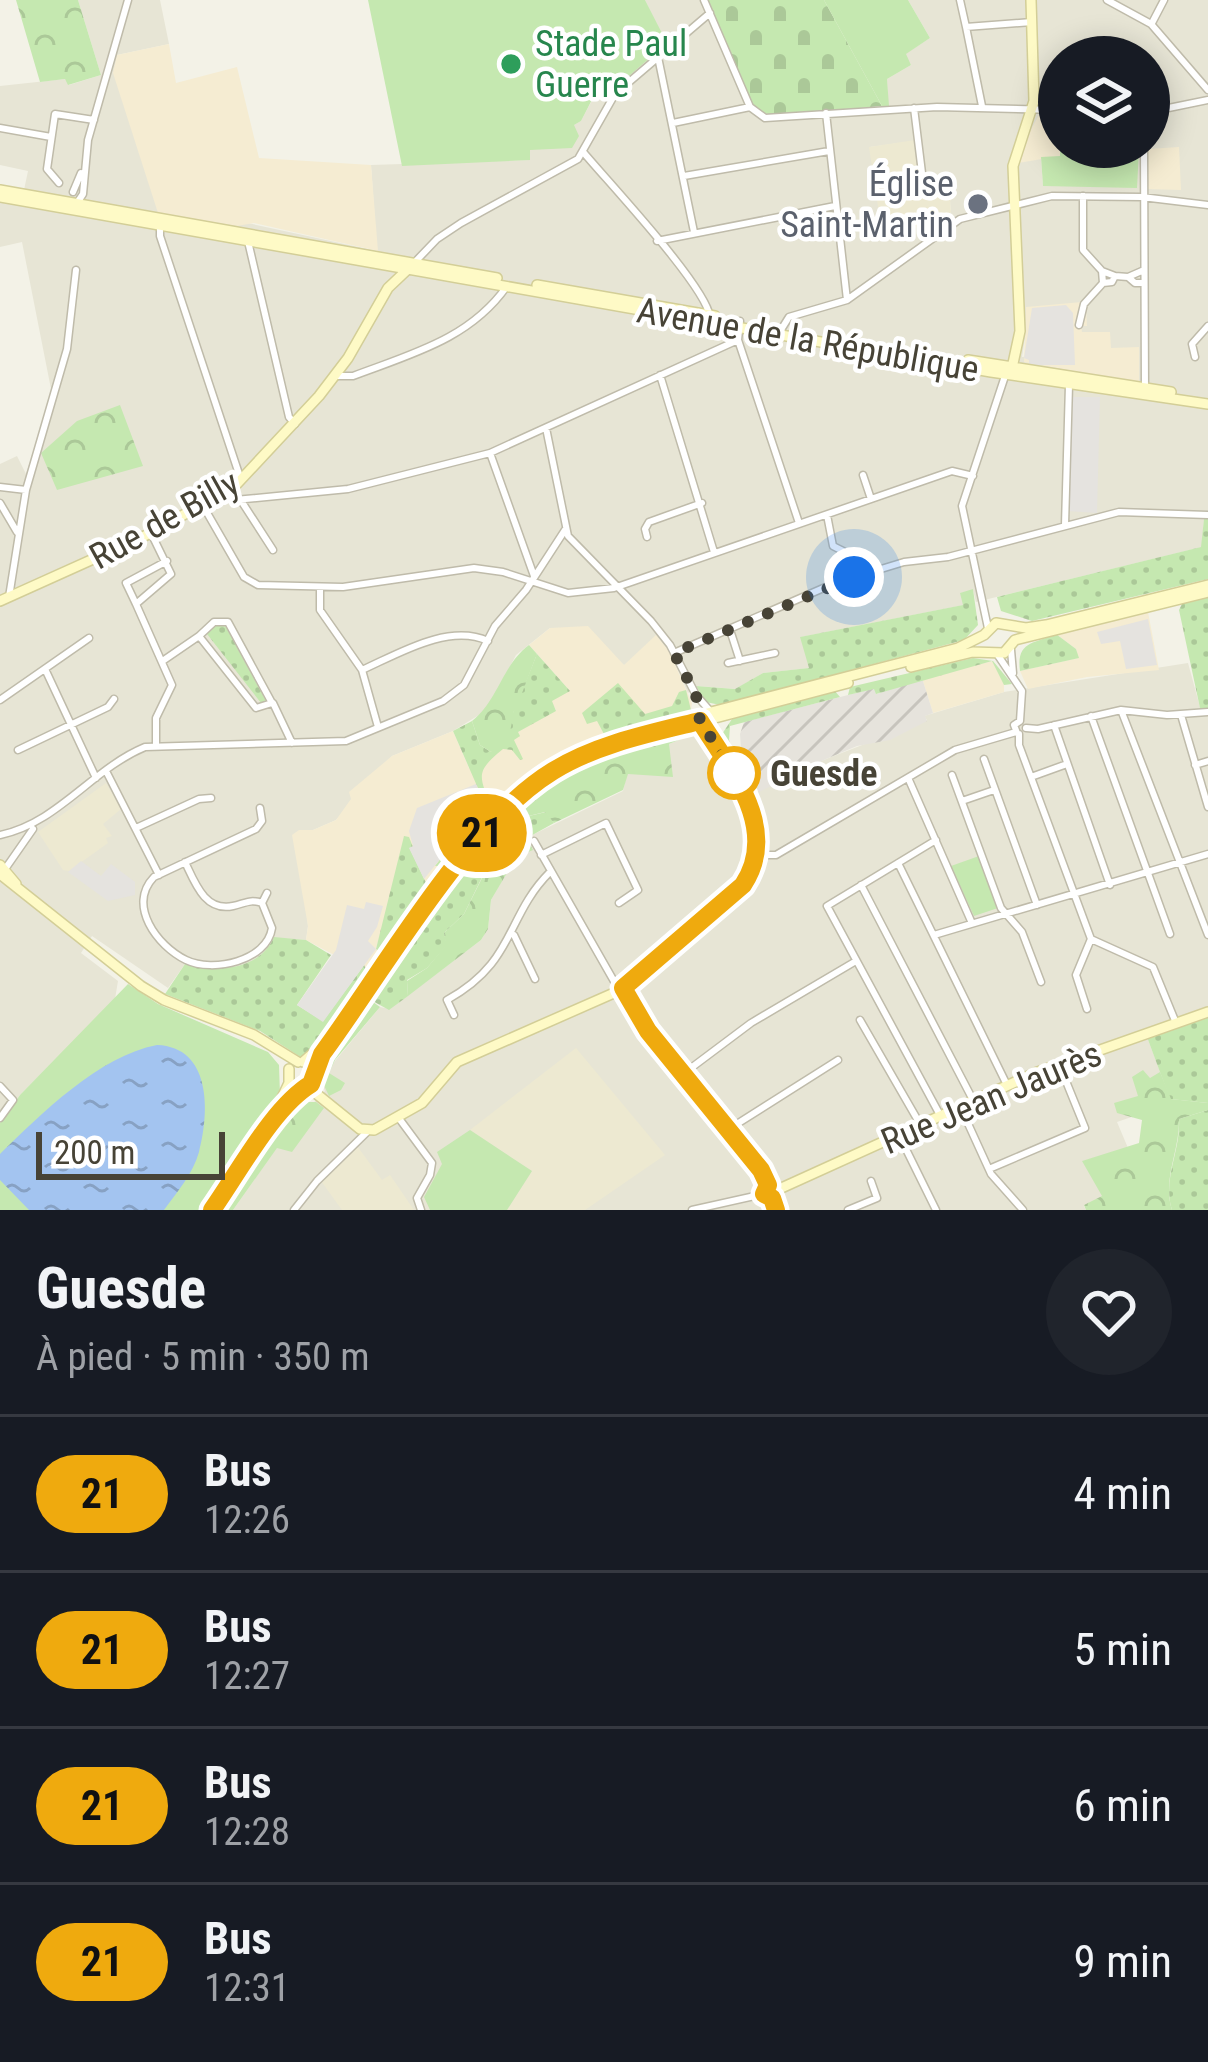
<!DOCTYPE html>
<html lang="fr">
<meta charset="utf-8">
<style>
body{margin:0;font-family:"Roboto Condensed",sans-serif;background:#20242c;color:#f1f3f6;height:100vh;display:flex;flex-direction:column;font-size:45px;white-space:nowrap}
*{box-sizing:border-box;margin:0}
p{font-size:39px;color:#9ea1a6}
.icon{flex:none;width:66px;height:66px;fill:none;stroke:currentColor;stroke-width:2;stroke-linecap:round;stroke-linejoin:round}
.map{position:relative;height:1210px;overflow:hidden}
.side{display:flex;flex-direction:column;background:#171b24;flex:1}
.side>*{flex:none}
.badge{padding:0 24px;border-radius:39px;font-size:42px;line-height:78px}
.fabs{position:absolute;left:1038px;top:36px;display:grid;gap:24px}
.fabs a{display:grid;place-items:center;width:132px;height:132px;border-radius:50%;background:#171b24;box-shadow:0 6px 30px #0003;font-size:60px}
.scale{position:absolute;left:36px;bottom:30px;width:189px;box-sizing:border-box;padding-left:12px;border:6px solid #474336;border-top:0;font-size:33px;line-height:42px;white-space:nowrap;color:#474336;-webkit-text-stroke:9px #fff;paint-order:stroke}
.you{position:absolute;width:60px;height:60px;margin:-30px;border:9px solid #fff;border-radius:50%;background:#1a73e8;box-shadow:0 0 0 18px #1a73e833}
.map>.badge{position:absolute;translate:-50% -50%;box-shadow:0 0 0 6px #fff}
.round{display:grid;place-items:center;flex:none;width:126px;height:126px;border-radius:63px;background:#20242c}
.headline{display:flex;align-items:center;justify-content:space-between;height:204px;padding:0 36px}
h1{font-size:57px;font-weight:700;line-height:90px}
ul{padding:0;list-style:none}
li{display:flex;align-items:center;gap:36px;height:156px;padding:0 36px;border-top:3px solid #363941}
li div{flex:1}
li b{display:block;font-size:45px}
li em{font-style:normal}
li .badge{min-width:132px;font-weight:700;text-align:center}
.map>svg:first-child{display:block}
.residential{fill:#e7e5d5;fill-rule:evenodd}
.commercial{fill:#f5ecd2}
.industrial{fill:url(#industrial-furrows)}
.education{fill:#ede9d1}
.grass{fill:url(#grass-dots)}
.forest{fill:url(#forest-crowns)}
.cemetery{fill:url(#cemetery-stones)}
.park{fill:#c5e8b0}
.parking{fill:#e5e3df}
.water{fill:url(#water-ripples)}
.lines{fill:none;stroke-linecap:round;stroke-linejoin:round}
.street-casing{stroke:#bfbbaa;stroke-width:9}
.secondary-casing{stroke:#d3ce97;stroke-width:12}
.street{stroke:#fff;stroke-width:6}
.secondary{stroke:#fefac6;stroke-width:9}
.line-casing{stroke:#fff;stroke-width:27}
.line{stroke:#efaa0e;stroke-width:18}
.walk{stroke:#474336;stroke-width:12;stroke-dasharray:0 21.6}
.leisure-dot{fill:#2e9e5b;stroke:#fff;stroke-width:4.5}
.worship-dot{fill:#6b7280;stroke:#fff;stroke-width:4.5}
.stop-dot{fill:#fff;stroke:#efaa0e;stroke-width:6}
.labels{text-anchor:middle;stroke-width:9;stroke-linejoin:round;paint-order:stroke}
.leisure-label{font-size:36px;fill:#27864d;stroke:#fff;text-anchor:start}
.worship-label{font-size:36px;fill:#5b616d;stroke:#fff;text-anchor:end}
.street-label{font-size:36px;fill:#474336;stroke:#fff}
.stop-label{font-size:36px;font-weight:bold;fill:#474336;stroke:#fff;text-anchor:start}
</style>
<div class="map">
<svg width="1208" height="1210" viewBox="0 0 1208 1210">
<defs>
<pattern id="industrial-furrows" width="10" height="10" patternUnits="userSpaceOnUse" patternTransform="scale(3)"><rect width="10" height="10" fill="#e6e3dc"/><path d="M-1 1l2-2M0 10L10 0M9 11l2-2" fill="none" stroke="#c7c4bd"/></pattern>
<pattern id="grass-dots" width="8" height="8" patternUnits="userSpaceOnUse" patternTransform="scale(3)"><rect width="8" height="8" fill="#c5e8b0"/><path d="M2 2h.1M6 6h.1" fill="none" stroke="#abc898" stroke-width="1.8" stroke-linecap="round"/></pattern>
<pattern id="forest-crowns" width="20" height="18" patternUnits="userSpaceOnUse" patternTransform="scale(3)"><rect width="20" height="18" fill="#c5e8b0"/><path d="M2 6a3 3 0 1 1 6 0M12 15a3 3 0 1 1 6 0" fill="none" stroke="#abc898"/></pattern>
<pattern id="cemetery-stones" width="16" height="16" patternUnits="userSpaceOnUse" patternTransform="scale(3)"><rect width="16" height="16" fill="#c5e8b0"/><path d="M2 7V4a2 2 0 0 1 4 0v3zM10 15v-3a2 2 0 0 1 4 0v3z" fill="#abc898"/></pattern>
<pattern id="water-ripples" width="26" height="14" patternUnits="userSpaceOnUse" patternTransform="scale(3)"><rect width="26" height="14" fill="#a3c4f0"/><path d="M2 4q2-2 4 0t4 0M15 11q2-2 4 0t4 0" fill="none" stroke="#87a1c3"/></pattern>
</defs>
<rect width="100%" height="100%" fill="#f3f2e7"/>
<path class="residential" d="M78 0H160L169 44 117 55 243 222 377 251 371 165 529 160V150L581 121 599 87 610 93 666 43 645 0H708L752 103 773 116 888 106 887 79 911 65 905 54 930 38 908 0H1208V519L1204 520 1202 547 976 602 973 590 961 593 964 605 801 637 810 668 763 673 736 689 696 686 688 693 669 651 624 665 550 628 516 655 487 710 453 731 392 756 336 820 313 830H299L308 926 306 940 275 938 267 952 249 963 216 970 185 964 168 988 92 936 81 953 118 981 115 999 20 1095 0 1123V464L17 456 26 474 52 394 22 242 0 247V185L24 190 28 171 0 165V86L65 79 69 85 101 75ZM1059 57H1149V147H1120V152L1043 186 1041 157 1052 128H1059ZM914 141 921 185 955 181 956 194 950 201 951 212 940 224 870 147ZM1028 319 1081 326V332L1110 333V348L1022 357Z
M1188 663 1200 707 1208 708V1017L1147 1037 1172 1103 1117 1122 1128 1148 1083 1161 1103 1196 1084 1206 1086 1210H233L294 1123 325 1091 321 1082 335 1061 380 1007 390 1009 481 940 488 929 491 900 526 838 623 791 627 774 669 744 688 736 690 731 712 748 741 799 826 759 927 720 924 716 1004 692Z"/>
<path class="commercial" d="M169 44 176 83 237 67 259 158 371 165 378 251 254 223 237 226 158 213 113 73 117 55Z
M1039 115H1052V128H1059L1060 156 1018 163 1022 146Z
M1179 147 1181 190 1146 189 1147 149Z
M1082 302 1086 307 1087 326H1081L1082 332H1110L1111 348 1139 347V383L1024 362 1026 307Z
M1148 612 1159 670 1087 677 1028 689 1020 671 1078 658 1076 649 1056 634Z
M588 626 624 665 656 635 669 651 692 703 691 710 596 739 538 770 489 809 428 887 409 848 376 948 382 953 368 973 306 940 308 926 292 835 299 830H313L336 820 351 799 349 792 392 756 453 731 469 768 509 737 556 710 551 701 569 690 529 645 550 628Z
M993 661 1004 680V692L933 713 922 678Z"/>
<path class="industrial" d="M922 678 933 713 925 716 927 721 890 740 857 746 826 759 759 792 742 761 740 734 744 722 875 688 877 694Z"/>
<path class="education" d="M915 140 921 185 955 180 956 195 950 201 951 212 941 224 882 233 869 147Z
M106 783 121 809 103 824 112 836 106 838 108 843 69 871 63 870 38 832Z
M576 1048 665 1155 585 1210H507L532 1171 470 1130Z
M357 1146 382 1180 390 1175 414 1210H342L321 1181Z"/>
<path class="grass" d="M1204 519H1208V579L1032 621 1001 611 997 597 1201 547Z
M973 589 978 625 964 640 720 705 706 702 696 686 735 689 763 673 809 668 800 637 963 605 960 593Z
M1208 596V708H1200L1179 610 1183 602Z
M218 624 226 627 266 701 261 703 207 634Z
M1056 634 1076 649 1079 658 1020 671C1016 641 1034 644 1056 634Z
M537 654 570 691 552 701 556 711 518 732 520 736 514 740 523 759 520 760 512 750 503 749C475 772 479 775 491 807L443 866H435L484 802 453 731 472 721 480 745 491 752 514 711Z
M973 658 993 661 1012 684 1004 685 992 661 876 694 874 689 848 695 850 687Z
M618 683 645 714 672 706 679 692 686 690 691 710 605 736 597 721 587 724 582 713Z
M834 690 840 697 730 726 729 740 737 763H732L722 734 734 716Z
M546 812 554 823 527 838 533 850 516 857 511 866 503 858 512 851 516 819Z
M404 836 409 837 413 847 410 849 428 887 382 953 376 949Z
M478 841 491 859 464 914 444 933 447 945 427 968 407 980 408 996 389 1010 369 999Z
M274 937 306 940 331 955 297 1005 323 1021 364 965 368 973 311 1054 302 1058 260 1031 165 994 185 964C217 972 259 971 274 937Z
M1208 1017V1103L1170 1099 1147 1037Z
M1208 1110V1210H1172C1162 1179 1181 1151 1179 1119Z"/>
<path class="forest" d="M16 0H78L101 75 68 85 65 79 40 82Z
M120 405 143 466 57 490 41 453 77 421Z
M529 645 537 654 522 693 526 709 514 711 509 737 491 752 480 745 472 721C498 701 502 665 529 645Z
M679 730 690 731 688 736 669 744 673 777 628 774 623 790 554 823 545 812 516 819 512 851 503 858 511 866 491 900 488 929 481 940 408 996 407 981 427 968 446 945 444 933 464 914 491 860 478 841C541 770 590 754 679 730Z
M369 999 380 1007 335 1060 329 1073 345 1083 341 1090 329 1096 319 1075 321 1066Z
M1143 1070 1150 1078 1160 1072 1171 1099 1208 1103V1110L1179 1119C1180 1151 1162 1179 1172 1210H1086L1084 1205 1102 1196 1082 1161 1139 1143 1142 1120 1117 1113 1114 1103 1138 1096 1132 1077Z
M294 1102H316L324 1108 292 1152 277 1148 233 1210H219Z"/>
<path class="cemetery" d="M708 0H824L882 106 773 116 760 111 752 103Z"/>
<path class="park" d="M368 0H645L667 43 614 89 611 85 607 92 598 88 581 121 574 125 579 136 572 148 530 150V160L402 166Z
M824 0H908L930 38 906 54 911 65 887 79 889 106H882Z
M1060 147H1080L1081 155 1103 153V147H1120L1121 152 1139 150 1137 188 1043 186 1041 157 1060 156Z
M979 856 998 908 974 916 951 866Z
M128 984 158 1004 268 1052 279 1065 280 1095 199 1210H0V1123L20 1095Z
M470 1130 532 1171 507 1210H430L424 1197 442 1164 437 1152Z"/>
<path class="parking" d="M1066 305 1073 313 1075 365H1029V360L1024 358 1032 308Z
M1072 397H1100L1097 513 1068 511Z
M1148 619 1157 665 1126 669 1120 641 1101 644 1097 632Z
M476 784 484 802 482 808 424 879 409 848 413 846 409 831 417 808Z
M81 861 101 876 111 864 135 882V895L108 901 68 872Z
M366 902 383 906 377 927 368 941 376 949 323 1022 297 1005 336 950 347 905 364 909Z"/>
<path class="water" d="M157 1045C211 1047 210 1111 199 1152 193 1174 177 1192 164 1210H29L0 1180V1154C41 1114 99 1056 157 1045Z"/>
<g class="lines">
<defs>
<path id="street" d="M704 0 750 107 765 118 937 107 1059 110
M960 0 966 27
M1107 0 1151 24 1208 90
M1152 23 1164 0
M658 57 694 232
M982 106 966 27 1032 22
M914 108 923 181
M1149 112 1208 100
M826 113 847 300
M673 123 750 107
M0 128 51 137
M1144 147 1145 389
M584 153C609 183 706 286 710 317
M684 176 829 151
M59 183 47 169 55 114 94 120
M73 192 81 173
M1083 196V250L1102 271 1115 276
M77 203 83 194 88 140 128 0
M160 222V236L241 480
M247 237 289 417 295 424
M657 241 835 206
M415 262 437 239 461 223 578 159 615 94 710 13
M1144 270 1128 277 1135 283H1144
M1102 271 1103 283 1112 282 1115 276 1128 277
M740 321 738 340 799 523
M1079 325 1084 304 1103 283
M779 333 789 317 847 300 960 219 1052 196 1142 197 1208 205
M1195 357 1192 344 1208 326
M660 375 714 552
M336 376H353C411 354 470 339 507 286
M546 428 568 536 651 621 670 645 696 695 711 712
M490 453 534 576
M863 475 871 499
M0 487 26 490
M224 493 235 500 348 489 490 453 738 340
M240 499 273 550
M0 503 17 532
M202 504 244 577 258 585 343 587 474 568 503 572 568 593 614 588 952 471 973 476
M827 515 833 546 843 551
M1065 525 1069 385
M151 533 171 574 136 604 126 583 167 561
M647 537 645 529 649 522 702 503
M320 588V610L362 670 378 727
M9 597 26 490 67 349 76 270
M136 604 172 685 156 718V744
M988 628 962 506 1006 373
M730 630 740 661
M1011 650 1013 673
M674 653 835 583 904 562 948 557 1119 512 1208 515
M997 654 1022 691 1020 721 1014 725 1017 733
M164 660 199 636 256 708 272 703 228 622H214L199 636
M728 663 775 653
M45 669 96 778
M362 670C398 654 448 623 488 641
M0 700 89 638
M273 703 292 743
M1121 710 1208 935
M1181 715 1208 807
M1091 716 1170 934
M1054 725 1110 885
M1026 728 1038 729 1121 710 1167 715 1208 712
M1019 734V745L1091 939
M18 750 108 707 114 699
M984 759 1037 905
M1195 765 1208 761
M106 771 159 875
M952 775 1001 908 1022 932 1041 982
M1031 777 1067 764
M909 780 971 921
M962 801 994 790
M260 808 262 821 256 829 154 877C127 905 157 946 186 960 213 973 267 961 272 928L262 903 267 893
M136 828 199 799 211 798
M0 835C58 823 92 769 145 747L346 741 443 701 464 685 495 626 526 590 565 530
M936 840 827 906 940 1115
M534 841 615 983 623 989
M541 855 606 823 638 890 619 903
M754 855H776L955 750 1016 732
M185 862C195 883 205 912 233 906 246 903 250 899 262 903
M898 863 1007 1085
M3 872 33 829
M861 885 973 1100
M514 935 535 979
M934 935 1208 854
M1091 939 1153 967 1176 1023
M1087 1009 1076 975 1091 939
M454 1015 447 1000C516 962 505 917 550 872
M860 1020 920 1124
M683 1074 751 1023 856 961
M0 1086 13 1100 0 1118
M960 1106 991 1174 1023 1210
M398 1117 432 1163 430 1175 417 1198 421 1210
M729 1129 838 1060
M899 1135 936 1210
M989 1169 1085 1128 1059 1064
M294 1210 317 1181 367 1132
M692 1210 764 1194
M848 1210 877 1198 871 1181"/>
<path id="secondary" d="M0 190 497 278
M0 197 991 372 1208 404
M537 285 715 316
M968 360 1171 392
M1012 368 1020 331 1013 166 1034 101 1031 0
M0 601 151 533 235 486 319 396 348 358 388 288 407 270
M1015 640 1208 592
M911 667 973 652 1004 653 1015 640
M0 865 16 884
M0 874 141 986 164 1000 254 1035 298 1062
M623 989 648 1031 761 1170 768 1185 776 1188 772 1198 776 1210
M303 1062 319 1048 462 846 493 810 547 767 577 751 630 733 958 648 984 635 996 623 1026 628 1046 625 1208 585
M308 1087 360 1129 374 1130 422 1103 457 1062 623 989 743 885C782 827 727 768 700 720
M276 1110 289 1083V1069
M777 1190 1035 1073 1208 1012
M212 1210C239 1172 273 1107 311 1084L318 1059 468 850 527 789 565 764 616 744 848 683"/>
</defs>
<use href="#street" class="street-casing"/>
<use href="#secondary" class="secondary-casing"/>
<use href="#street" class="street"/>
<use href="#secondary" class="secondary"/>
</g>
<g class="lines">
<defs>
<path id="line" d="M212 1210C239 1172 273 1107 311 1084L322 1054C385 969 465 825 553 771 597 744 651 733 700 721 729 768 781 828 743 885L623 988 648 1031 761 1170 768 1185 764 1194 772 1198 776 1210"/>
</defs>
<use href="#line" class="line-casing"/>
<use href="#line" class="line"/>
<path class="walk" d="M734 773 700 721 696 695 674 653 854 577"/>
</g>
<circle class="leisure-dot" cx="511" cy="64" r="12"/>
<circle class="worship-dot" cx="978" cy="204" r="12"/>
<circle class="stop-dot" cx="734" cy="773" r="24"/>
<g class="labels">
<g class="leisure-label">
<text x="535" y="56">Stade Paul<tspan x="535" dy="41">Guerre</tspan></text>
</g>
<g class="worship-label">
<text x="954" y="196">Église<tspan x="954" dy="41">Saint-Martin</tspan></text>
</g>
<g class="street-label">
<text transform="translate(808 339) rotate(10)" y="13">Avenue de la République</text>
<text transform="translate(164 519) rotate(-29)" y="13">Rue de Billy</text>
<text transform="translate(991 1097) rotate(-23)" y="13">Rue Jean Jaurès</text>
</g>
<g class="stop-label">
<text x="770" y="786">Guesde</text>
</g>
</g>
</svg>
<div class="fabs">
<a><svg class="icon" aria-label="layers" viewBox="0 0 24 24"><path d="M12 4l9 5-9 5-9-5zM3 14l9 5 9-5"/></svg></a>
</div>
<div class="scale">200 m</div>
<div class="you" style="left:854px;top:577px"></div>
<b class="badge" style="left:482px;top:833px;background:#efaa0e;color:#111">21</b>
</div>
<section class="side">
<div class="headline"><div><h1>Guesde</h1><p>À pied · 5 min · 350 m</p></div><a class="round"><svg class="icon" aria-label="heart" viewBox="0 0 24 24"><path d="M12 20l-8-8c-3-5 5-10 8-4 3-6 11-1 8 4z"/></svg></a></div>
<ul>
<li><span class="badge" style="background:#efaa0e;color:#111">21</span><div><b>Bus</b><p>12:26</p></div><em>4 min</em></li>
<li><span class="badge" style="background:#efaa0e;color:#111">21</span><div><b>Bus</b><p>12:27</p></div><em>5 min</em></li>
<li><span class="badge" style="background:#efaa0e;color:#111">21</span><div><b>Bus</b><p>12:28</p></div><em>6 min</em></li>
<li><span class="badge" style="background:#efaa0e;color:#111">21</span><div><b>Bus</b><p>12:31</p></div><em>9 min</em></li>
</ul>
</section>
